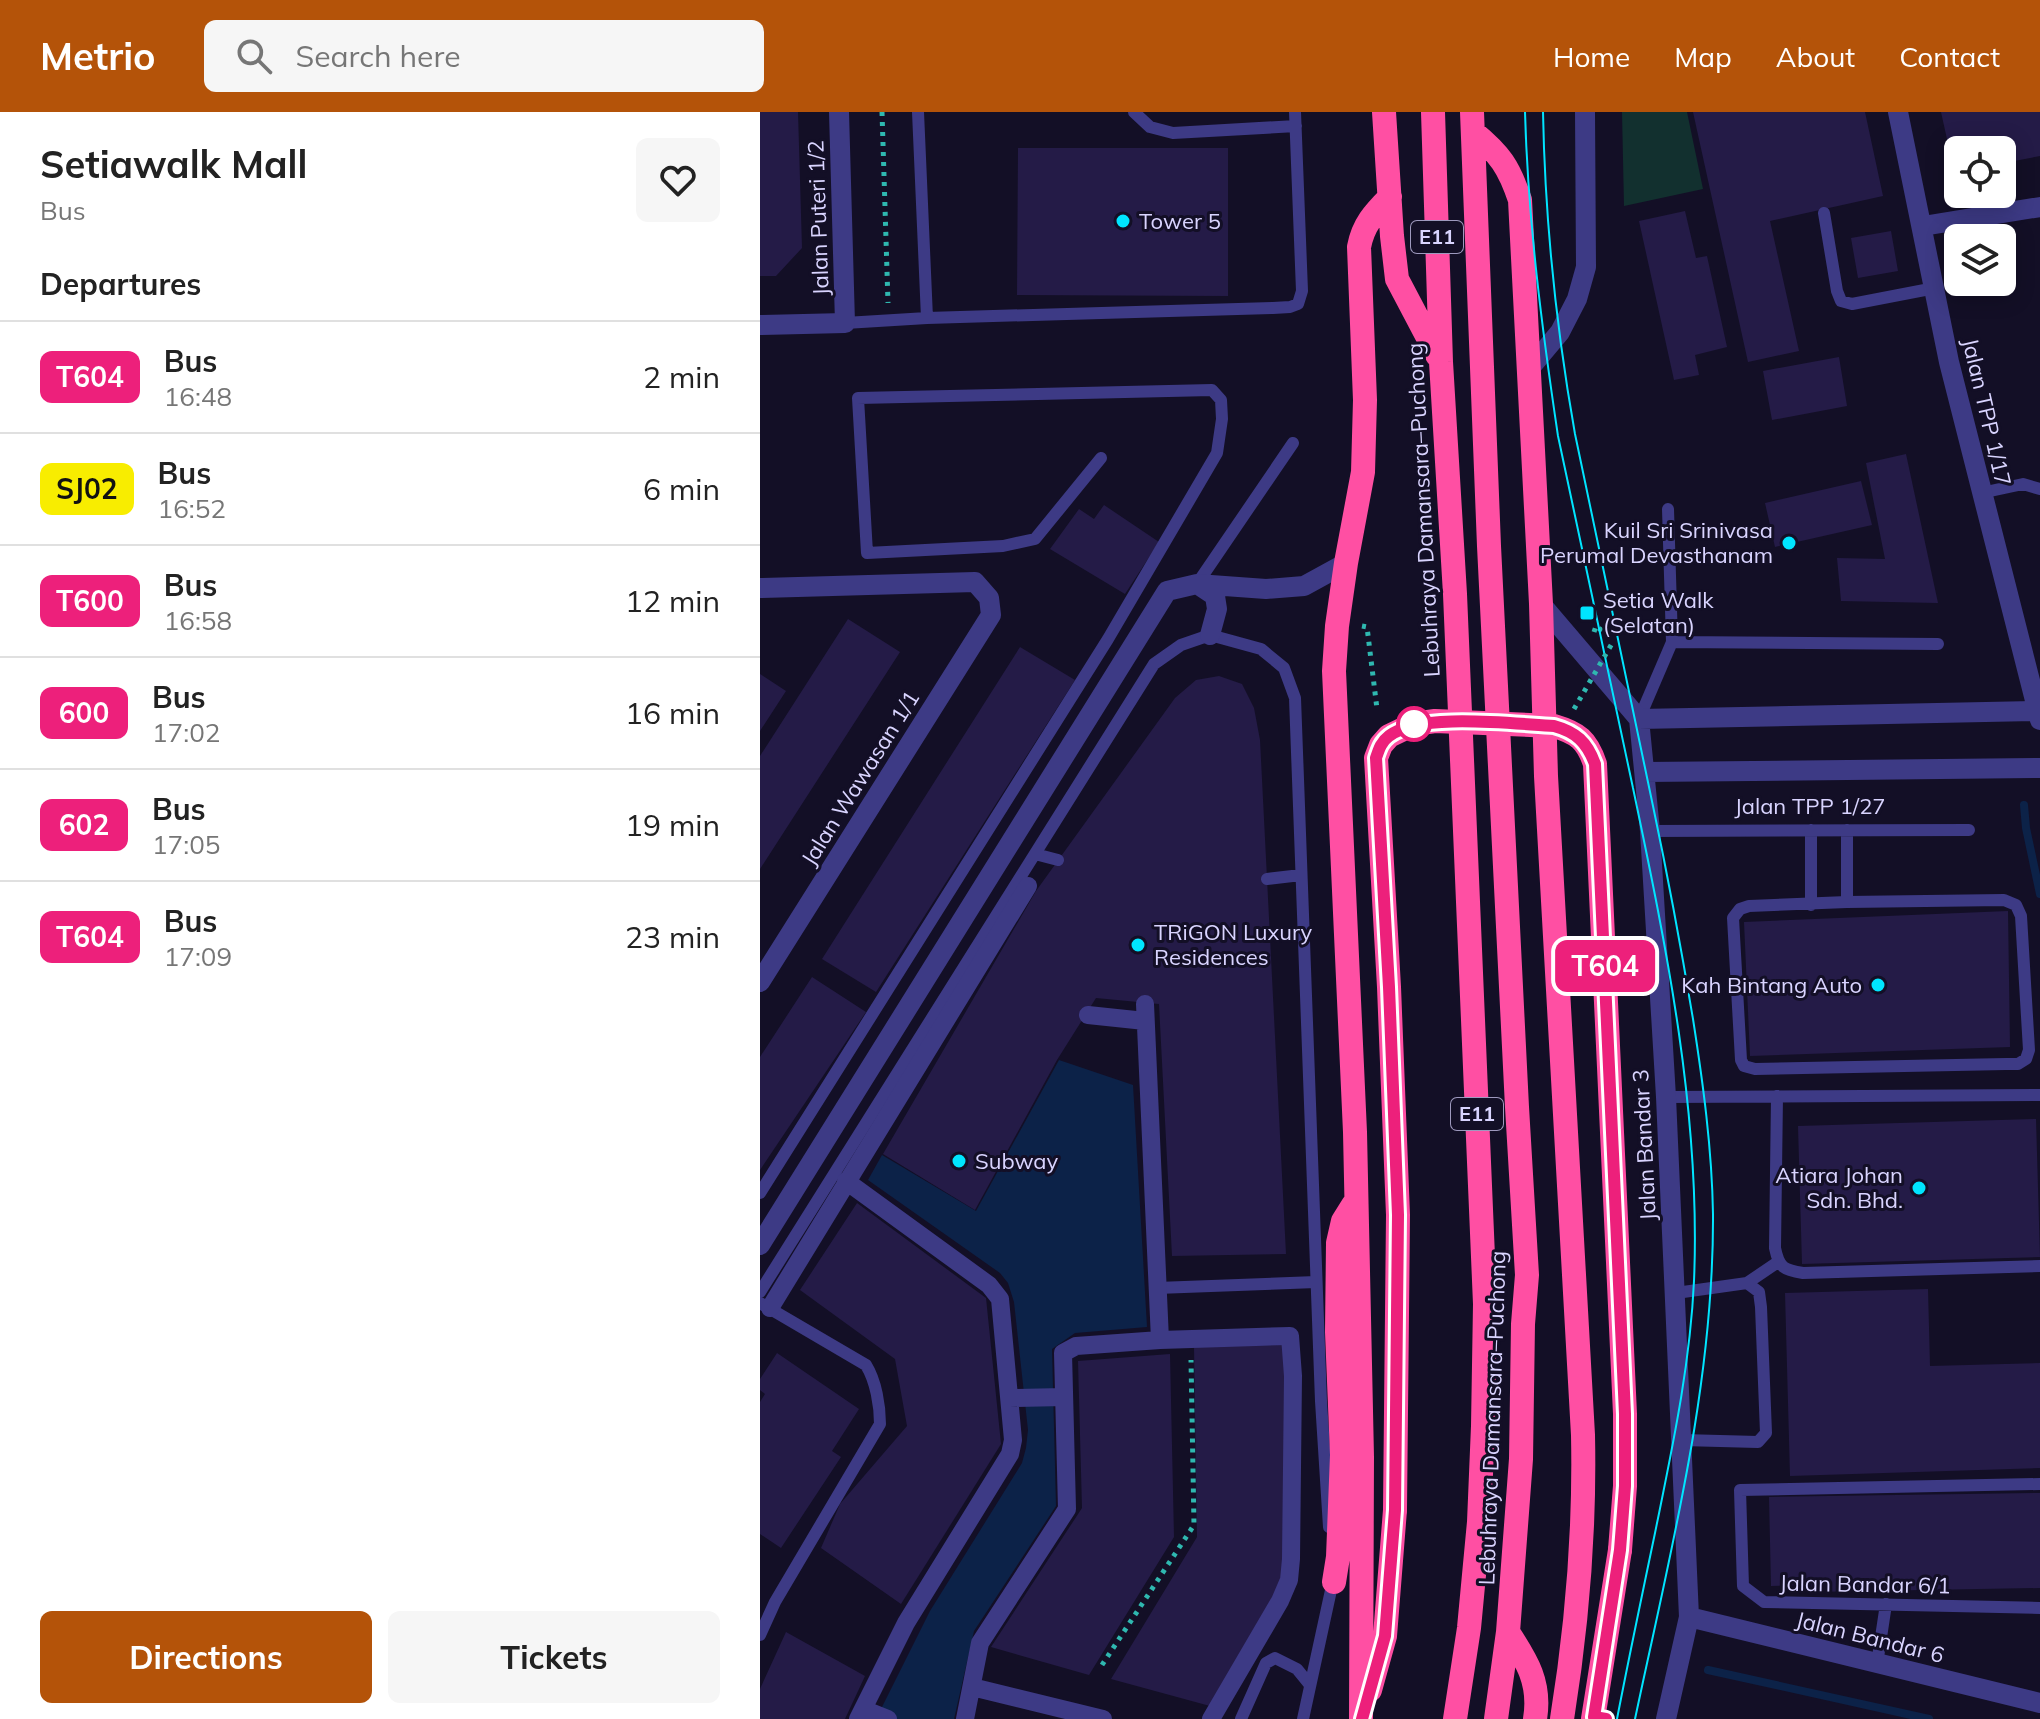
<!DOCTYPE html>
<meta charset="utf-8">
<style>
body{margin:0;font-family:Mulish,sans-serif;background:#f6f6f6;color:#222;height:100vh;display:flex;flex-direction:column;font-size:30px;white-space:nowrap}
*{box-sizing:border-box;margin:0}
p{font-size:26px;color:#767676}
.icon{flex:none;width:44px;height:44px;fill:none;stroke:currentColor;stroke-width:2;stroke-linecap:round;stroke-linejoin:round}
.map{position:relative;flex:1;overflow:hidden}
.details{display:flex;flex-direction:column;background:#fff;width:760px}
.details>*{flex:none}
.badge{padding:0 16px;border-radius:12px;font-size:28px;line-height:52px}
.buttons{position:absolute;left:1184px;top:24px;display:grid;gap:16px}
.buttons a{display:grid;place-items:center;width:72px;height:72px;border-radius:12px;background:#fff;box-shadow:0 4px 20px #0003;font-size:40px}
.map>.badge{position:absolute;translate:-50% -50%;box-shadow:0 0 0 4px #fff}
h2{padding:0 40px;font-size:30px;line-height:72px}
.round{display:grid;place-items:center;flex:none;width:84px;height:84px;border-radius:12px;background:#f6f6f6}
.summary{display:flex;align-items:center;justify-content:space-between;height:136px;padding:0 40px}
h1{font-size:38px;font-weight:700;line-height:60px}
.cta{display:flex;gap:16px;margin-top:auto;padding:16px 40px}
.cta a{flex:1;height:92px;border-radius:12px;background:#b45309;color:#fff;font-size:32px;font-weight:700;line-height:92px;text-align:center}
.cta a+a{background:#f6f6f6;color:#222}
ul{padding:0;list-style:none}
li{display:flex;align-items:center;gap:24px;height:112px;padding:0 40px;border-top:2px solid #e0e0e0}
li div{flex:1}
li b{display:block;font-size:30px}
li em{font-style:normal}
li .badge{min-width:88px;font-weight:700;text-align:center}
header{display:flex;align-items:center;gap:48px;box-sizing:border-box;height:112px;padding:0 40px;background:#b45309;color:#fff}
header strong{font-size:38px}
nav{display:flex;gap:44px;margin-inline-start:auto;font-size:28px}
.search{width:560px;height:72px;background:#f6f6f6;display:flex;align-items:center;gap:20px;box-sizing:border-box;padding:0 28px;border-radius:12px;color:#767676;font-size:30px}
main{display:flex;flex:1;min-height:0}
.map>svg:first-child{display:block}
.green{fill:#12302f}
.water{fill:#0c2248}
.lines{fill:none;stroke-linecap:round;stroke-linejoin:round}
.stream{stroke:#0c2248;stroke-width:8}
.building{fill:#241b47}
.path{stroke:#2fb8b0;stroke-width:5;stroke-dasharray:4 6;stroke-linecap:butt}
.service{stroke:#3d3a85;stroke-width:12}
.pedestrian{stroke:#3d3a85;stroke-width:18}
.minor{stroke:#3d3a85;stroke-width:20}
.motorway{stroke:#ff4fa3;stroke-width:24}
.tram{stroke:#00e5ff;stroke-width:2}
.path-bridge{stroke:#2fb8b0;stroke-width:5;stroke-dasharray:4 6;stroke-linecap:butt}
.motorway-bridge{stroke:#ff4fa3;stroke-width:24}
.line-casing{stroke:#fff;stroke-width:18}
.line{stroke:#ed207b;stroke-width:12}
.poi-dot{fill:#00e5ff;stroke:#130f26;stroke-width:3}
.stop-dot{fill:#fff;stroke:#ed207b;stroke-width:4}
.labels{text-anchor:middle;stroke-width:6;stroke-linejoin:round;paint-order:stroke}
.shield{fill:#130f26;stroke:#9e99be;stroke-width:2}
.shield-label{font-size:20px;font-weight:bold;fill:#d9d4ff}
.street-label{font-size:22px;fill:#d9d4ff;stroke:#130f26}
.poi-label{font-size:22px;fill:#d9d4ff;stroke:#130f26;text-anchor:start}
</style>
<header>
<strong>Metrio</strong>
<div class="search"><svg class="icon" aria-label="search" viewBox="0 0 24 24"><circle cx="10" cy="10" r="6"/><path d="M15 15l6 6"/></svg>Search here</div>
<nav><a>Home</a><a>Map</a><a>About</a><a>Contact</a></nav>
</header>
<main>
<section class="details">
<div class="summary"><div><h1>Setiawalk Mall</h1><p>Bus</p></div><a class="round"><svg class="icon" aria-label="heart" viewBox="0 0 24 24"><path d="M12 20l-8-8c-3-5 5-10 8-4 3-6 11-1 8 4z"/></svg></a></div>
<h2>Departures</h2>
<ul>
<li><span class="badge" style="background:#ed207b;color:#fff">T604</span><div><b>Bus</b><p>16:48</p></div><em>2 min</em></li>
<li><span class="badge" style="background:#f8ed00;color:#111">SJ02</span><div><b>Bus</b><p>16:52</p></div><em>6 min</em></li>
<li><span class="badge" style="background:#ed207b;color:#fff">T600</span><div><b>Bus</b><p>16:58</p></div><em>12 min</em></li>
<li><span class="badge" style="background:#ed207b;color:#fff">600</span><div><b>Bus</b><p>17:02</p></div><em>16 min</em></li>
<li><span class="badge" style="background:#ed207b;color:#fff">602</span><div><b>Bus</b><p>17:05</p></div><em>19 min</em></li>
<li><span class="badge" style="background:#ed207b;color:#fff">T604</span><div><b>Bus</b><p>17:09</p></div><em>23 min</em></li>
</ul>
<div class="cta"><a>Directions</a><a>Tickets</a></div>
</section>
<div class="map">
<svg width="1280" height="1607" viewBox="0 0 1280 1607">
<rect width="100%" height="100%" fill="#130f26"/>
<path class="green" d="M862 0H927L943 77 864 94Z"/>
<path class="water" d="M299 948 373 973 387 1215 315 1221 292 1237 296 1394 214 1519 194 1607H116L170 1499 262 1351 266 1336 268 1318 254 1190 248 1171 240 1161 108 1068 122 1043 216 1099Z"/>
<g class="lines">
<path class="stream" d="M1264 693 1266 716 1280 782
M948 1558 1169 1607"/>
</g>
<path class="building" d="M0 0H38L42 136 16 164H0Z
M933 0H1105L1123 84 1010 109 1039 239 988 250Z
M1181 0H1280V44L1249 50 1242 47V38H1217L1187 27Z
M258 36H468V184L257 183Z
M925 99 936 146 947 144 967 235 935 243 939 263 914 268 879 109Z
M1131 119 1138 159 1098 166 1091 126Z
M1079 245 1087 294 1012 308 1003 259Z
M1146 342 1178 491 1081 489 1077 446 1125 447 1106 351Z
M1101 369 1112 413 1015 435 1005 391Z
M344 393 399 430 365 482 290 437 319 397 334 407Z
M88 507 140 540 0 757V644Z
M260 535 315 568 116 880 62 847Z
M0 562 26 579 0 619Z
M459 564 482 572 494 596 500 628 526 1142 412 1144 399 892 336 886 297 948 215 1098 123 1042 276 779 415 586 436 568Z
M1248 799 1250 935 990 944 984 810Z
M52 865 106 900 0 1058V945Z
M1276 1007 1280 1145 1042 1152 1038 1014Z
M97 1091 226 1186 241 1332 141 1492 61 1436 80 1392 147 1314 135 1247 40 1178Z
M1168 1177 1170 1254 1280 1251V1356L1030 1364 1025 1181Z
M527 1233 528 1461 450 1594 351 1567 437 1425 434 1234Z
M17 1241 99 1297 72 1339 81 1345 21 1436 0 1422V1290L5 1282 0 1278V1267Z
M410 1242 414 1425 329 1563 231 1535 322 1396 318 1249Z
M1280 1381V1476L1051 1480V1473L1011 1474 1009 1385Z
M26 1520 105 1564 85 1607H0V1577Z"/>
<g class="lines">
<path class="path" d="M122 0 128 191
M602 514 607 515 617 597
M834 520 836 514 854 528
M342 1553 434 1413 431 1248"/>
<path class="service" d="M158 0 167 206
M374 0 390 15 413 21 536 14
M1064 101 1077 179 1081 189 1092 192 1175 176
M85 211 167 206 513 196 530 195 538 192 542 179 535 0
M1221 381 1263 372 1280 377
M437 472 533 331
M912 530 1178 532
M879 607 912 530 908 397
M1051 718V793
M1087 718V790
M890 719 1209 718
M275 742 298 748
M507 767 541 763
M1244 788 1256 793 1261 804 1269 938 1266 947 1258 952H1246L995 957 984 954 981 948 973 806 980 797 989 794 1087 790Z
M1017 984 1015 1136C1019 1156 1024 1158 1043 1161L1280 1154
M906 985 1280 983
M0 1081 348 527 457 341 462 307 461 288 452 278 98 286 107 441 243 434 275 427 341 346
M397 1176 556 1170
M0 1180 394 552 421 533 450 523 501 537 524 556 535 586 561 1289 569 1415
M916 1181 987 1171 1018 1150
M0 1191 106 1253C116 1269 120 1294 120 1312L15 1490 0 1523
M922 1328 998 1330 1006 1321 1001 1195 999 1180 987 1171
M1280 1372 980 1378 983 1474 1004 1490 1280 1496
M1117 1552 1126 1492
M481 1607 506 1551 515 1546 537 1557 550 1573
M543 1607 573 1469"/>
<path class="pedestrian" d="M328 903 385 909
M86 1069 229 1173 240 1187 253 1328 250 1342 146 1511 98 1607
M10 1196 268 774
M400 1228 530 1224 533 1264 531 1447 529 1468 520 1489 451 1607
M250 1286 304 1285
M212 1575 343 1607
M103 1597 128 1607
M205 1607 220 1531 307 1397 303 1241 316 1234 400 1228 385 892"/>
<path class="minor" d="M1138 0 1189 250 1280 608
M1163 114 1280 95
M0 213 85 211 79 0
M769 257 800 220 817 187 826 155 825 0
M437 472 455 484 457 497 450 523
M0 476 215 470 229 486 231 503 0 870
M781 492 879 607 890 719 906 985 929 1505 906 1607
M879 607 1280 599
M885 660 1280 656
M0 1133 407 479 437 472 506 477 544 474 586 451
M929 1505 1280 1591"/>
<path class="motorway" d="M624 0 632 124 637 167 677 243
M673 0 681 250 695 482 725 1192 723 1314 719 1410 709 1516 695 1607
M712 0 729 434 757 995 767 1163 763 1212 761 1347 748 1520 736 1607
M713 20C740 42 749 55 760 88L781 492 786 664 823 1323C825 1417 817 1514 802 1607
M574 1470 578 1445 582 1343 577 1220 578 1131 583 1109 593 1093
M748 1520C767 1549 781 1571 775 1607
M610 1578 625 1524 635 1398
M601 1607 602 1345 595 1020 574 559 577 514 586 451 603 360 605 288 599 135C603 113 614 101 630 85
M833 1607 860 1438"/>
<path class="tram" d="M765 0C768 109 782 217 798 324 823 442 848 559 873 676 907 838 941 1003 934 1169 930 1255 912 1337 895 1421 882 1483 869 1545 857 1607
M783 0C785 108 796 215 815 322 841 446 867 570 893 694 908 765 921 835 933 907 943 971 952 1037 953 1102 954 1273 910 1441 875 1607"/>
<path class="path-bridge" d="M814 597 854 528"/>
<path class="motorway-bridge" d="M635 1398 638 1103 629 875 616 646 621 633 629 624 654 612 675 609 794 614C818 621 827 628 835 652L865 1302V1374L860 1438"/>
</g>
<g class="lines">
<defs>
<path id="line" d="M602 1607 625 1524 635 1398 638 1103 629 875 616 646C619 637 621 630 629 624 659 600 754 612 794 614 816 620 827 630 835 652L865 1302V1374L860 1438 834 1605 846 1607"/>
</defs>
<use href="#line" class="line-casing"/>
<use href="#line" class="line"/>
</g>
<g class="poi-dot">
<circle cx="363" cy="109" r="8"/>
<circle cx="1029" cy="431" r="8"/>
<rect x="819" y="493" width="16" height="16" rx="4"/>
<circle cx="378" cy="833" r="8"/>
<circle cx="1118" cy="873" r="8"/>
<circle cx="199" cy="1049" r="8"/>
<circle cx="1159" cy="1076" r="8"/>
</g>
<circle class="stop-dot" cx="654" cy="612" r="16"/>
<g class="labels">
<g class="shield">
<rect x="651" y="109" width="52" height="32" rx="6"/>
<rect x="691" y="986" width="52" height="32" rx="6"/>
</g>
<g class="shield-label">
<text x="677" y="132">E11</text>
<text x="717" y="1009">E11</text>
</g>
<g class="street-label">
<text transform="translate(58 106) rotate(-92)" y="8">Jalan Puteri 1/2</text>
<text transform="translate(1227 300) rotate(77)" y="8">Jalan TPP 1/17</text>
<text transform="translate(663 398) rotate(-93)" y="8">Lebuhraya Damansara–Puchong</text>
<text transform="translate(100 666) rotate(-58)" y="8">Jalan Wawasan 1/1</text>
<text x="1050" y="702">Jalan TPP 1/27</text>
<text transform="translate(884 1033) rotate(-93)" y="8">Jalan Bandar 3</text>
<text transform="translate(732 1306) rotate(-88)" y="8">Lebuhraya Damansara–Puchong</text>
<text transform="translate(1105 1472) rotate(1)" y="8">Jalan Bandar 6/1</text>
<text transform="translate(1110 1525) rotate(14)" y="8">Jalan Bandar 6</text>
</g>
<g class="poi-label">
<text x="379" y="117">Tower 5</text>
<text x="1013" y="426" text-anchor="end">Kuil Sri Srinivasa<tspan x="1013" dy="25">Perumal Devasthanam</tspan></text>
<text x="843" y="496">Setia Walk<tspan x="843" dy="25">(Selatan)</tspan></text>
<text x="394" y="828">TRiGON Luxury<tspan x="394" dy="25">Residences</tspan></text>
<text x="1102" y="881" text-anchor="end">Kah Bintang Auto</text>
<text x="215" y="1057">Subway</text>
<text x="1143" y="1071" text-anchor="end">Atiara Johan<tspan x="1143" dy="25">Sdn. Bhd.</tspan></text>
</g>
</g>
</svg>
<div class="buttons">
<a><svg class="icon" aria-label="locate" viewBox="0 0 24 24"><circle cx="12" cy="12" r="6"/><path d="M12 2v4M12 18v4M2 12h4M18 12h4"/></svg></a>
<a><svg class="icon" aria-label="layers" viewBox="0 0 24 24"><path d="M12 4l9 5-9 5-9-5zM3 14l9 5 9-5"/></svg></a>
</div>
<b class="badge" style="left:845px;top:854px;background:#ed207b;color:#fff">T604</b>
</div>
</main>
